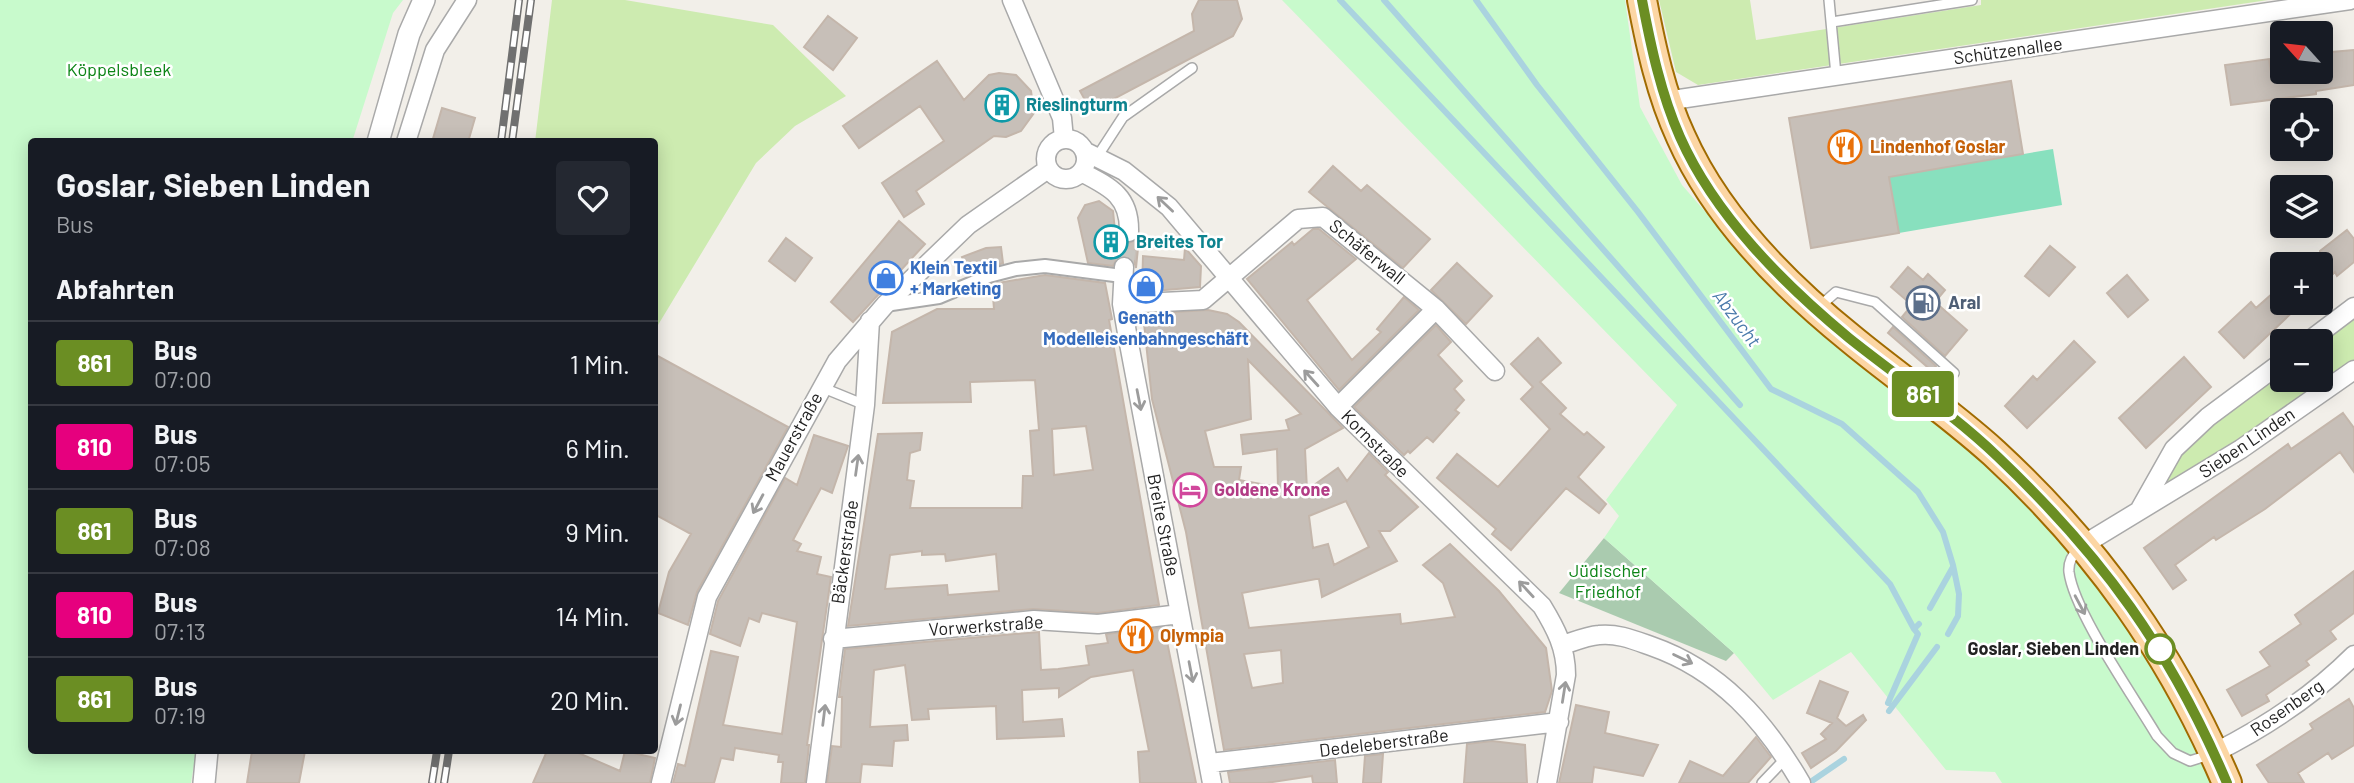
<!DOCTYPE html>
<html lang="de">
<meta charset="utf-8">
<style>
body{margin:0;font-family:Barlow,sans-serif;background:#242831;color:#f1f3f6;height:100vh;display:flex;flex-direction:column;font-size:26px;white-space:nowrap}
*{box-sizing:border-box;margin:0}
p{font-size:23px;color:#9ea1a6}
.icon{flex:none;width:38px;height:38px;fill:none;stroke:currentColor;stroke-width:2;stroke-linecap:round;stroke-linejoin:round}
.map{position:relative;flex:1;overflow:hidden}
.panel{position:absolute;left:28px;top:138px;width:630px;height:616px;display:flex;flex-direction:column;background:#171b24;border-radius:7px;box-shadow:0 4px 18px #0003}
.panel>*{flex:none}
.badge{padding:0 14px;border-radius:5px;font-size:24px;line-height:46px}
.needle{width:46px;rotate:297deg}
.fabs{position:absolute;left:2270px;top:21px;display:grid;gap:14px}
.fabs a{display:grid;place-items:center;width:63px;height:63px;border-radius:7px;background:#171b24;box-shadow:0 4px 18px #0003;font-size:35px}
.map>.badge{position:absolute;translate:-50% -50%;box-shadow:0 0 0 4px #fff}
h2{padding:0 28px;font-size:26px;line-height:63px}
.round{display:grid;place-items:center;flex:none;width:74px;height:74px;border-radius:7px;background:#242831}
.summary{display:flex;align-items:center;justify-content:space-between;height:119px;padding:0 28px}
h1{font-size:33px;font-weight:700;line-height:52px}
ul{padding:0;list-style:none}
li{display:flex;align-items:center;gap:21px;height:84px;padding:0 28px;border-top:2px solid #363941}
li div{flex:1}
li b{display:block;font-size:26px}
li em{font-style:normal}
li .badge{min-width:77px;font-weight:700;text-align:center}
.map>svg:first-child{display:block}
.grass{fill:#cdebb0}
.cemetery{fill:#aacbaf}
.park{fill:#c8facc}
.pitch{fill:#88e0be}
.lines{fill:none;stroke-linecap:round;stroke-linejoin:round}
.stream{stroke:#aad3df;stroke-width:6}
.building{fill:#c7bfb8;stroke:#c4b6ab;stroke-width:2;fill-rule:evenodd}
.minor-tunnel{stroke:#c8c6c1;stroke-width:18;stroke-dasharray:18 9;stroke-linecap:butt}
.service-casing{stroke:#a9a9a9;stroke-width:12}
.pedestrian-casing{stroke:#a9a9a9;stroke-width:16}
.minor-casing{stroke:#a9a9a9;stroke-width:21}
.tertiary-casing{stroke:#a9a9a9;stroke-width:24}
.primary-casing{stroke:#a06b00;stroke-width:32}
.service{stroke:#fff;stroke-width:9}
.pedestrian{stroke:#fff;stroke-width:12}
.minor{stroke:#fff;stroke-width:18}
.tertiary{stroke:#fff;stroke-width:21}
.primary{stroke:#fcd6a4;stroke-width:28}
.rail-casing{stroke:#707070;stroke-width:8}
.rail{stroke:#fff;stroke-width:5;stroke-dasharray:16;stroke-linecap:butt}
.oneway{stroke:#9c9c9c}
.line-casing{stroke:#fff;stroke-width:16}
.line{stroke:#6b8e23;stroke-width:10}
.stop-dot{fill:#fff;stroke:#6b8e23;stroke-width:3.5}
.labels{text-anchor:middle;stroke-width:5;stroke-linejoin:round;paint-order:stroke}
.street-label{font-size:18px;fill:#222;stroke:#fff}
.park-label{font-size:18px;fill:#0c8416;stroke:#fff}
.culture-label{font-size:18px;font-weight:bold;fill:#0d838f;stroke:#fff;text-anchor:start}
.food-label{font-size:18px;font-weight:bold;fill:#c56008;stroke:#fff;text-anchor:start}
.shop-label{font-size:18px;font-weight:bold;fill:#366cbe;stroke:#fff;text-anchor:start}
.service-label{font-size:18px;font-weight:bold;fill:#4e5e75;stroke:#fff;text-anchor:start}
.hotel-label{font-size:18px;font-weight:bold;fill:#b23c85;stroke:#fff;text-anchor:start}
.stop-label{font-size:18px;font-weight:bold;fill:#222;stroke:#fff;text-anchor:end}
.water-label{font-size:19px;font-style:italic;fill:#4a7aab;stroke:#fff}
</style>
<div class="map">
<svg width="2354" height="783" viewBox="0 0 2354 783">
<rect width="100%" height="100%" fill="#f2efe9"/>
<path class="grass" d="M552 0H625L773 25 846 96 795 126 756 163 655 330 654 142H535Z
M1659 0H1750L1756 40 1981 5V0H2268L1698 85 1676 72Z
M2354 307V370L2138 512 2174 449 2282 362V380H2320V341Z"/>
<path class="cemetery" d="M1604 538 1734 653 1726 661 1559 593Z"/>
<path class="park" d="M0 0H403L393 13 352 142H32V751H196L191 783H0Z
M1282 0H1625L1640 107 1682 185 1782 300 1957 439 2057 534 2147 649 2216 783H2002L1995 772 1946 770 1851 652 1773 700 1734 653 1604 538 1619 516 1606 500 1677 405Z"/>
<path class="pitch" d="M2053 149 2062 205 1899 233 1889 177Z"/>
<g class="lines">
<path class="stream" d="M1340 0 1890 584 1914 629
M1384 0 1740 405
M1476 0 1537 85 1638 212 1771 389 1842 424 1918 492 1943 532 1953 565 1959 594 1958 616 1948 634
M1930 608 1953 567
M1888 703 1918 634 1914 629 1919 624
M1889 711 1937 647
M1809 783 1844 759"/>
</g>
<path class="building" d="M1199 0H1237L1242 19 1233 36 1091 111 1080 91 1194 31 1192 14Z
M828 16 857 38 833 70 804 47Z
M2354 50V85L2316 91V94L2231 105 2225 65 2269 59 2271 72H2320V53Z
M937 61 964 100 989 75 999 73 1016 75 1031 91 1034 113 1021 131 1006 137 994 136 916 191 924 204 904 217 882 183 944 141 920 106 859 148 843 126Z
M2011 81 2023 154 1889 177 1899 233 1811 248 1789 118Z
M442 108 475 118 468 142H432Z
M1333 166 1361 191 1367 185 1430 239 1403 268 1309 192Z
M1099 201 1113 211 1115 231 1120 239 1129 243 1139 238 1136 268 1134 261 1125 256 1118 257 1113 266 1088 263 1078 218 1085 205Z
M899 221 925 244 853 322 831 302Z
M1313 229H1319L1356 259 1307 300 1352 360 1381 332 1377 329 1404 297 1419 310 1339 390 1247 279 1292 242 1294 245Z
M2347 230 2354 239V262L2337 276 2335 272 2320 286V251Z
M786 238 812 258 795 281 769 261Z
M2050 246 2075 267 2049 296 2025 276Z
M1001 247 1003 263 969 275 962 257 986 248Z
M1185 248 1201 266 1200 287 1142 292 1143 256 1184 260Z
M1457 263 1492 296 1466 324 1431 290Z
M1908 267 1923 280 1928 274 1945 290 1935 302 1967 330 1945 356 1902 317 1912 305 1891 287Z
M1045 275 1105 283 1112 319 1109 320 1159 605 1098 613 1033 609 848 626 878 434 922 433 920 450 910 453 907 480 914 481 910 508H1022L1023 476H1033L1030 431 1039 430 1035 380 970 382 971 402 883 403 892 332 937 309H994L992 284ZM1086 426 1093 470 1054 475 1052 429ZM922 551V555L945 554 946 561 996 554 999 591 948 595 947 585 885 589 890 555Z
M2127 275 2148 300 2128 317 2107 293Z
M2282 285V303H2302L2244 358 2219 332 2251 302 2256 308Z
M1208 310 1227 314 1239 322 1343 428 1305 449 1307 490 1338 468 1347 481 1369 453 1388 472 1385 475 1418 507 1390 531H1379L1397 561 1322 597 1319 579H1316L1242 593 1249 628 1400 614 1401 624 1455 617 1443 583 1423 565 1450 544 1499 591 1546 648 1552 691 1545 712 1224 750 1186 532 1152 399 1143 314ZM1248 360 1301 414 1286 420 1289 430 1241 435 1243 454 1277 449 1278 487 1239 480 1241 467H1214L1205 431 1251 419ZM1346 501 1369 547 1334 565 1328 544 1313 548 1309 516ZM1281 650 1283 683 1252 688 1244 654Z
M1436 325 1451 342 1438 355 1462 381 1454 389 1464 400 1455 410 1459 413 1433 442 1427 437 1410 453 1408 451 1404 455 1354 407Z
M1893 327 1936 366 1932 371 1888 333Z
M1538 338 1561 363 1540 382 1566 408 1560 414 1584 435 1587 432 1604 447 1578 477 1606 504 1599 513 1566 488 1511 550 1492 534 1496 529 1437 478 1457 454 1498 487 1550 429 1521 399 1533 387 1511 364Z
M2074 341 2095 362 2027 428 2005 406 2033 376 2037 380Z
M654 354 788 427 697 592 688 625 658 613 669 572 691 534 654 514Z
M2184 357 2211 387 2146 448 2119 418Z
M2343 413 2354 428V472L2340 452 2265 509 2216 540 2214 537 2175 565 2186 580 2173 589 2144 548 2288 444 2291 449Z
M814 435 848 446 832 493 821 488 793 540 801 544 797 551 821 557 817 574 831 577 807 745H809L805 783H781L783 762H778L779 755 735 748 733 760 721 758 714 783H673L678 764 685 766 711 651 738 657 723 725 782 734 797 622 762 613 759 622 749 618 740 646 710 634 718 601 785 478 797 485Z
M2354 571V613L2330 631 2336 639 2306 661 2309 665 2266 695 2269 701 2242 716 2227 690 2270 666 2260 652 2301 624 2295 615Z
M1164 627 1196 783H1140L1138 752 1149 751 1133 670 1091 677 1059 697V688L1022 690 1023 722 1062 719 1064 736 997 739 996 706 928 709 929 719 912 720 905 665 874 670 870 727 907 725 908 740 894 741 892 766 862 764 860 783H827L832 746 841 747 842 697H839L845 649 1039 632 1041 670 1058 669 1089 665 1086 646 1108 643 1106 634Z
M1820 681 1848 692 1837 718 1846 726 1863 715 1866 720 1836 751 1811 768 1802 753 1826 739 1821 734 1832 723 1807 713Z
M2349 699 2354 708V745L2332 759 2328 753 2298 773 2304 783H2269L2257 765 2313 729 2310 724Z
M1576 705 1609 712 1605 733 1658 745 1643 776 1594 767 1592 783H1559Z
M1756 737 1771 757 1748 783H1679L1690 761 1723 776Z
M1492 741 1525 745 1527 783H1464L1467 744Z
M252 751H305L299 783H247Z
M547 751H574L620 771 625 751 655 758 650 783H533Z
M1383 754 1381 783H1363L1365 756Z
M1335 760 1337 783H1313L1312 776 1266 783H1230L1228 772Z"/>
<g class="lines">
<path class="minor-tunnel" d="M1124 267 1129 232"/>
<defs>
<path id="service" d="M1829 0 1836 75
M1832 22 1972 0
M1097 157 1123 117 1192 68
M1820 306 1836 292 1875 302 1954 373 1934 398
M821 387 865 405
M2079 548C2073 554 2068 562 2069 572 2074 612 2134 697 2157 736L2173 753 2190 761 2209 755
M1762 783 1786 758"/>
<path id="pedestrian" d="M885 305 939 297 989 276 1016 269 1045 266 1122 276"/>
<path id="minor" d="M1012 0 1062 118 1064 139
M1666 101 2350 0
M1046 159a20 20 0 1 1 40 0a20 20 0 1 1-40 0Z
M406 142 435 50 467 0
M1084 151 1124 171 1169 207 1338 407 1542 606C1556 629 1566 648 1566 675L1547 783
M1081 172C1110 187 1130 196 1129 232
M1124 267 1122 304 1127 333 1212 783
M1122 304 1203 300 1298 219 1323 217 1436 309 1495 371
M2309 341 2354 307
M1338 407 1436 309
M2139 511 2174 449 2208 417 2282 362
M2083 545 2241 449 2354 370
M833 639 1034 620 1098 624 1180 614
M1563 645C1575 641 1587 636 1599 635 1617 633 1634 640 1651 646 1720 670 1765 721 1801 783
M2214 753C2266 727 2313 696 2354 655
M1210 763 1559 722
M661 783 707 597 837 361 885 305 968 225 1048 169
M816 783 865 405 870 321"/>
<path id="tertiary" d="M378 142 409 34 424 0
M204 783 207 751"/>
<path id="primary" d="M1642 0C1651 47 1661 94 1681 137 1716 216 1783 284 1850 338 1897 377 1949 412 1994 453 2098 549 2172 654 2227 783"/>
</defs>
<use href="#service" class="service-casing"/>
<use href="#pedestrian" class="pedestrian-casing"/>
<use href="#minor" class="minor-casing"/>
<use href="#tertiary" class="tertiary-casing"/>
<use href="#primary" class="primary-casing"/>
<use href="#service" class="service"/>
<use href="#pedestrian" class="pedestrian"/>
<use href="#minor" class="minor"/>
<use href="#tertiary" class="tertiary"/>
<use href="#primary" class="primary"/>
<defs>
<path id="rail" d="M501 142 519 0
M512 142 531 0
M432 783 437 751
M444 783 449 751"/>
</defs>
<use href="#rail" class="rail-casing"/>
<use href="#rail" class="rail"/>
</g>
<defs><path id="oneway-shaft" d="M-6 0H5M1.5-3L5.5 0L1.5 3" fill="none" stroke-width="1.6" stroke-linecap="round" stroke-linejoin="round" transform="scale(1.75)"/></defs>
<g class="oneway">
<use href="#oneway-shaft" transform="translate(1165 204) rotate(-137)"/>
<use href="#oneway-shaft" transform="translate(1311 378) rotate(-132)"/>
<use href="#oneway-shaft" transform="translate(1139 400) rotate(79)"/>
<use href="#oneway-shaft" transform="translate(857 465) rotate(-82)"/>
<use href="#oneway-shaft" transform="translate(758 504) rotate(118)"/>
<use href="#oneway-shaft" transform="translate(1526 589) rotate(-133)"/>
<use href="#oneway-shaft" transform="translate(2080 605) rotate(62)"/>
<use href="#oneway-shaft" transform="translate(1683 659) rotate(26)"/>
<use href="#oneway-shaft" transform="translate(1191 672) rotate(79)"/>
<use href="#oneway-shaft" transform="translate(1564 692) rotate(-81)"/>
<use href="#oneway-shaft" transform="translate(678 715) rotate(104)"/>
<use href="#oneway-shaft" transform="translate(824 715) rotate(-83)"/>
</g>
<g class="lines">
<defs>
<path id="line" d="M1642 0C1651 47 1661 94 1680 137 1715 216 1784 284 1849 338 1899 378 1952 413 1998 457 2103 557 2170 649 2227 783"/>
</defs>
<use href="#line" class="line-casing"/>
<use href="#line" class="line"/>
</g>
<defs>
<symbol id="building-ring" viewBox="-11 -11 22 22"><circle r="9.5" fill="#fff" stroke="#0f9aa8" stroke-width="1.5"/><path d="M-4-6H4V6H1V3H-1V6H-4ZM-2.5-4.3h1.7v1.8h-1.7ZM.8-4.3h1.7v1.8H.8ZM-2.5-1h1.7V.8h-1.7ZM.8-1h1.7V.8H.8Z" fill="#0f9aa8"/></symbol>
<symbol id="restaurant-ring" viewBox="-11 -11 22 22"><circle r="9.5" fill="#fff" stroke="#e8710a" stroke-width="1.5"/><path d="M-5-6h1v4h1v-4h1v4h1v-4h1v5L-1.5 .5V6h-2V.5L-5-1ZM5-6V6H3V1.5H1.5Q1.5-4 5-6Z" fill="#e8710a"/></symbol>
<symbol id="shop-ring" viewBox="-11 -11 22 22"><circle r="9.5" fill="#fff" stroke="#3f7fe0" stroke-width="1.5"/><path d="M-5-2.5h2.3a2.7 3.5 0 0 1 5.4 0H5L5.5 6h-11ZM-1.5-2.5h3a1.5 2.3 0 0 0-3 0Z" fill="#3f7fe0"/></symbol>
<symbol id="fuel-ring" viewBox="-11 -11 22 22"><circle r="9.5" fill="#fff" stroke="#5c6f8a" stroke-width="1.5"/><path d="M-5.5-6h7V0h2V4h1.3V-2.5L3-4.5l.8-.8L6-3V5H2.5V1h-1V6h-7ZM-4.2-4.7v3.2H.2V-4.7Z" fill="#5c6f8a"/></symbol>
<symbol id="hotel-ring" viewBox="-11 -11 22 22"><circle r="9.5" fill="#fff" stroke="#d1479c" stroke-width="1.5"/><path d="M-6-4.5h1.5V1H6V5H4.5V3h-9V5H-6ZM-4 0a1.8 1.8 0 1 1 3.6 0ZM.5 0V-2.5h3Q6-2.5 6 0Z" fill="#d1479c"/></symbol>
</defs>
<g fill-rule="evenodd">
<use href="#building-ring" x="983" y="86" width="38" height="38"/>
<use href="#restaurant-ring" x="1826" y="128" width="38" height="38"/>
<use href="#building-ring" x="1092" y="223" width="38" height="38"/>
<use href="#shop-ring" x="867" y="259" width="38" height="38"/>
<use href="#shop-ring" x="1127" y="267" width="38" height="38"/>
<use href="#fuel-ring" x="1904" y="284" width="38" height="38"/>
<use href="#hotel-ring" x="1171" y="471" width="38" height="38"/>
<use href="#restaurant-ring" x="1117" y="617" width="38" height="38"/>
</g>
<circle class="stop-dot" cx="2160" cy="649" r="14"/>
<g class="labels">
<g class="street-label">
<text transform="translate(2008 51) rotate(-8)" y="6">Schützenallee</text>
<text transform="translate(1367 252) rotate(39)" y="6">Schäferwall</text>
<text transform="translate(794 437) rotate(-61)" y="6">Mauerstraße</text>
<text transform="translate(2247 443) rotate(-34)" y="6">Sieben Linden</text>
<text transform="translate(1375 444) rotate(45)" y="6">Kornstraße</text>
<text transform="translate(1163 525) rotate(79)" y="6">Breite Straße</text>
<text transform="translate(845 552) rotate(-82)" y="6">Bäckerstraße</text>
<text transform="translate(986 626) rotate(-4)" y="6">Vorwerkstraße</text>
<text transform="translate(2287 708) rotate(-35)" y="6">Rosenberg</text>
<text transform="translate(1384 743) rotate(-7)" y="6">Dedeleberstraße</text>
</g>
<g class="park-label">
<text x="119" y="76">Köppelsbleek</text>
<text x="1608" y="577">Jüdischer<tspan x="1608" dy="21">Friedhof</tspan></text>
</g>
<g class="culture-label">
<text x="1026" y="111">Rieslingturm</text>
<text x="1136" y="248">Breites Tor</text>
</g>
<g class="food-label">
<text x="1870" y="153">Lindenhof Goslar</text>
<text x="1160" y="642">Olympia</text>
</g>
<g class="shop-label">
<text x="910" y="274">Klein Textil<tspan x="910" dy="21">+ Marketing</tspan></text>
<text x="1146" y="324" text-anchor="middle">Genath<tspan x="1146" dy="21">Modelleisenbahngeschäft</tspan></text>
</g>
<g class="service-label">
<text x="1948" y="309">Aral</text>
</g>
<g class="hotel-label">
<text x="1214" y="496">Goldene Krone</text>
</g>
<g class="stop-label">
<text x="2139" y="655">Goslar, Sieben Linden</text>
</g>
<g class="water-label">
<text transform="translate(1737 318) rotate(53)" y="7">Abzucht</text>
</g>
</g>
</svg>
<div class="fabs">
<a><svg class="needle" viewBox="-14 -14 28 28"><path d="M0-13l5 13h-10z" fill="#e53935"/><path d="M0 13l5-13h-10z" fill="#9ea1a6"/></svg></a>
<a><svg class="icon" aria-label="locate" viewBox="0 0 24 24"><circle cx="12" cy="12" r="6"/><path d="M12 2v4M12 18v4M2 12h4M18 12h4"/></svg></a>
<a><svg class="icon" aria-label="layers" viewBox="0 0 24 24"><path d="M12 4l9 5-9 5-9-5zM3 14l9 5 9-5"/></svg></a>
<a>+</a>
<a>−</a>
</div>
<b class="badge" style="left:1923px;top:394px;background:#6b8e23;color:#fff">861</b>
<section class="panel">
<div class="summary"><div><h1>Goslar, Sieben Linden</h1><p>Bus</p></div><a class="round"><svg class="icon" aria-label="heart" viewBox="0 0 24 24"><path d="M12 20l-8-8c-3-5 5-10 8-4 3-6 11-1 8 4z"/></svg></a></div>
<h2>Abfahrten</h2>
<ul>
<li><span class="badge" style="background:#6b8e23;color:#fff">861</span><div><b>Bus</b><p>07:00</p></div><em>1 Min.</em></li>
<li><span class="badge" style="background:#e6007e;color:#fff">810</span><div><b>Bus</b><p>07:05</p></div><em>6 Min.</em></li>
<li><span class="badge" style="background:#6b8e23;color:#fff">861</span><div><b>Bus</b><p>07:08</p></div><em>9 Min.</em></li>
<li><span class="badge" style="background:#e6007e;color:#fff">810</span><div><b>Bus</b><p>07:13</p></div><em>14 Min.</em></li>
<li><span class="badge" style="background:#6b8e23;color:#fff">861</span><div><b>Bus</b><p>07:19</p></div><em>20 Min.</em></li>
</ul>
</section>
</div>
